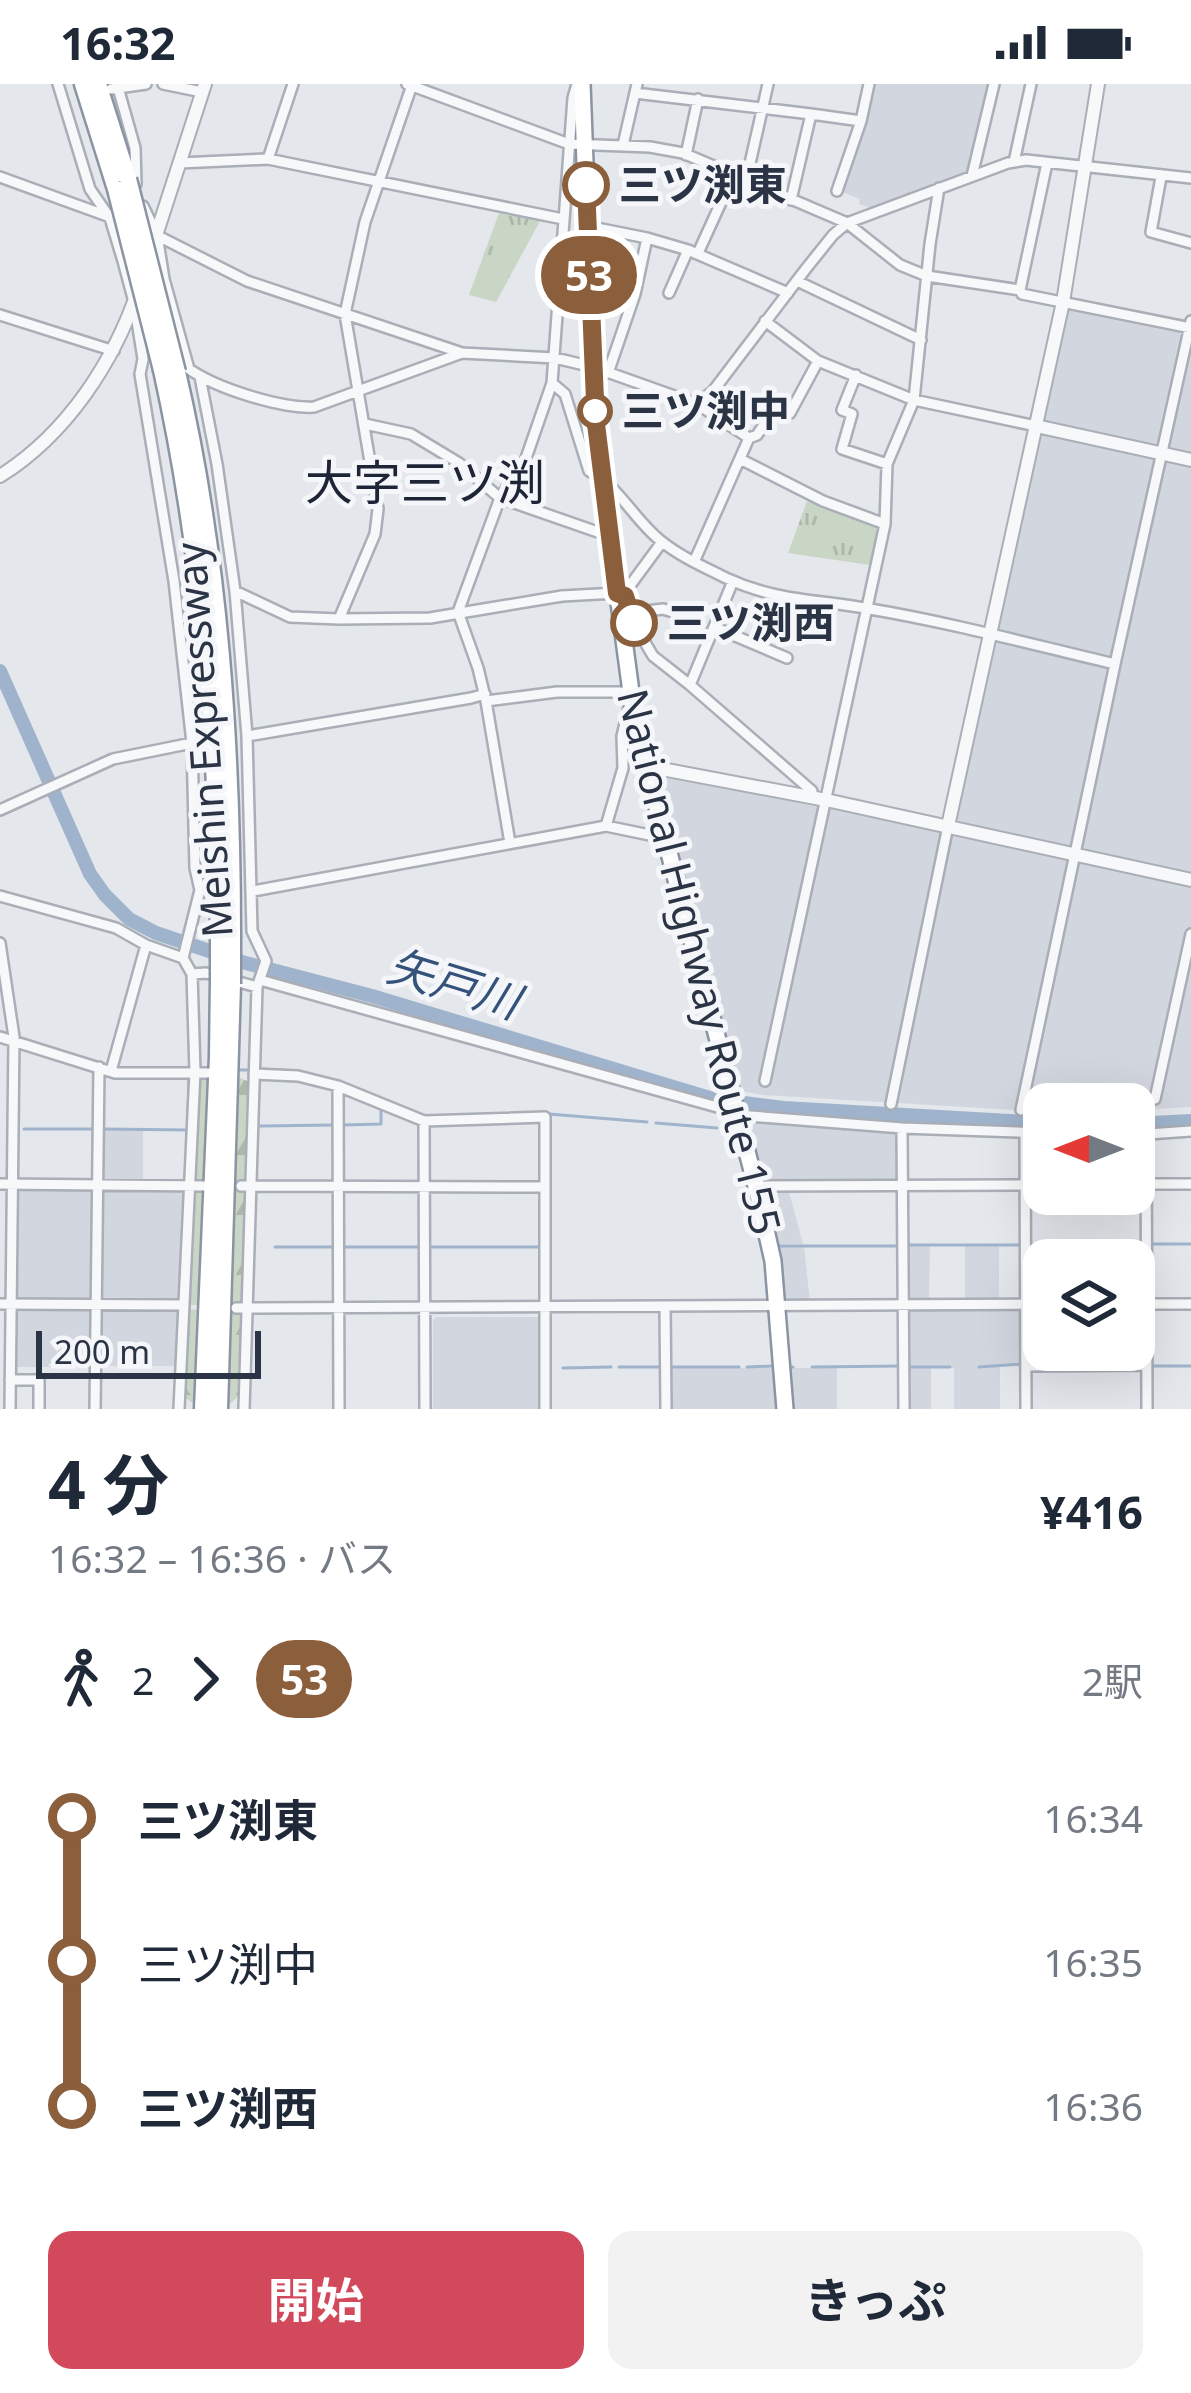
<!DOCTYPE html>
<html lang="ja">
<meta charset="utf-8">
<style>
body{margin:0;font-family:"Noto Sans","Noto Sans JP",sans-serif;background:#f2f2f3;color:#1f2937;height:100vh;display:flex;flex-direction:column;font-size:45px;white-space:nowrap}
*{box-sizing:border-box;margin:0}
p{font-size:39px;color:#747a83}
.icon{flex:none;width:66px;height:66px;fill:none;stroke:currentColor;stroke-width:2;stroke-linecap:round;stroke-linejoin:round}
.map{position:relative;height:1325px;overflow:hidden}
.side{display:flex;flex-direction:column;background:#fff;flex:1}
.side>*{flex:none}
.badge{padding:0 24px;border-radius:39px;font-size:42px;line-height:78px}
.needle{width:78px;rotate:270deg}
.fabs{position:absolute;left:1023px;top:999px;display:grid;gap:24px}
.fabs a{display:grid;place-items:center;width:132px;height:132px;border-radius:24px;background:#fff;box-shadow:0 12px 48px #0002;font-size:60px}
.scale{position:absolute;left:36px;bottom:30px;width:225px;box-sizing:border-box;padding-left:12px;border:6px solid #2b3445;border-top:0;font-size:33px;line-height:42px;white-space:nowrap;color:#2b3445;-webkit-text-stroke:9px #f4f6f9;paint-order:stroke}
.map>.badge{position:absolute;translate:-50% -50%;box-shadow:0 0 0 6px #fff}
.legs{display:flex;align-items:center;gap:18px;height:132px;padding:0 48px;font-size:39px}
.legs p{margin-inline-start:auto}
.overview{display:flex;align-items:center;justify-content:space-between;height:204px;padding:0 48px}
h1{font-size:66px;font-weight:700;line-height:90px}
.primary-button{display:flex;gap:24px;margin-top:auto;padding:24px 48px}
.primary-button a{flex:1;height:138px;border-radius:24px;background:#d1495b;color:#fff;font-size:48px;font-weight:700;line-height:138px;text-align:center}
.primary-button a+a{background:#f2f2f3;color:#1f2937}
ul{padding:0 48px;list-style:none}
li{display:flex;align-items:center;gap:42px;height:144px;font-size:45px}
li i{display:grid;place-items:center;width:18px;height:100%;margin:0 15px;background:currentColor}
li i::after{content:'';width:30px;height:30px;margin:-15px;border:9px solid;border-radius:50%;background:#fff}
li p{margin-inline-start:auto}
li:first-child i{background:linear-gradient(#0000 50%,currentColor 0)}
li:last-child i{background:linear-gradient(currentColor 50%,#0000 0)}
.status{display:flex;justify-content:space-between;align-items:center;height:84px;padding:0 60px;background:#fff;direction:ltr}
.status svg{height:33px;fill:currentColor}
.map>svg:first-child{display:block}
.built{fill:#d2d6de}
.grass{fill:#c9d6c5}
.forest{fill:url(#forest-firs)}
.park{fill:url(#park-tufts)}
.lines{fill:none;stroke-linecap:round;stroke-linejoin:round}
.stream{stroke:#9fb4cc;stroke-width:3}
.river{stroke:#9fb4cc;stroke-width:14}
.minor-casing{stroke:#a9aeb7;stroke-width:14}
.tertiary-casing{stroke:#a9aeb7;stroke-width:16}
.trunk-casing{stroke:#8b94a3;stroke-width:20}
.motorway-casing{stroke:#8b94a3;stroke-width:21}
.minor{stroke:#f7f8fa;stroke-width:9}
.tertiary{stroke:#f7f8fa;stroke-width:12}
.trunk{stroke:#fff;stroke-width:15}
.motorway{stroke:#fff;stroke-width:16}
.motorway-bridge-casing{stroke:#8b94a3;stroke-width:21;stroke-linecap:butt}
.motorway-bridge{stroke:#fff;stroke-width:16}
.line-1-casing{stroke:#fff;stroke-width:27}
.line-1{stroke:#8b5e3c;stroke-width:18}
.stop-1-dot{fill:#fff;stroke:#8b5e3c;stroke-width:6}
.labels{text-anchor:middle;stroke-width:10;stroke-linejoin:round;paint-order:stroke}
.stop-label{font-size:42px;font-weight:bold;fill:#2b3445;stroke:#f4f6f9;text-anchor:start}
.street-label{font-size:42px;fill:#2b3445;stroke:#f4f6f9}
.water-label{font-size:45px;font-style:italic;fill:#34527a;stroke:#f4f6f9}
.quarter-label{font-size:48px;fill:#1d2536;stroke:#f4f6f9}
</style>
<div class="status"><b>16:32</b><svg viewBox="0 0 49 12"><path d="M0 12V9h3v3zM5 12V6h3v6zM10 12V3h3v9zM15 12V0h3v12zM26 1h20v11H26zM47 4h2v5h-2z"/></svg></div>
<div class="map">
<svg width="1191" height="1325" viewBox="0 0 1191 1325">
<defs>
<pattern id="forest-firs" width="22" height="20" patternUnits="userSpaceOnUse" patternTransform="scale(3)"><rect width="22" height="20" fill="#c9d6c5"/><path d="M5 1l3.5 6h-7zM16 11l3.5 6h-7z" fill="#adb8ab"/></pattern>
<pattern id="park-tufts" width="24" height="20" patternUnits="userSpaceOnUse" patternTransform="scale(3)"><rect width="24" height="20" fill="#c9d6c5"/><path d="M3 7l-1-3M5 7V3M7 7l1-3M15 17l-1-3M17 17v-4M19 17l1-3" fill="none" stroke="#adb8ab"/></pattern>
</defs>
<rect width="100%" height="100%" fill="#e4e7ec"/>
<path class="built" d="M871 0H990L969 87 874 125 859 120 860 115 840 107Z
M1068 222 1191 249V788L960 739 957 734Z
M667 691 1191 802V1023L1134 1026V1020H1044V1026H1016L763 1011 735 1006 659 701Z
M746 1035 899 1046V1097H762Z
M101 1046H143V1098L100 1097Z
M16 1103 94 1104 93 1219 14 1218Z
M100 1104 182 1105 184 1107 179 1218 99 1217Z
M763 1104H788L803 1160H777Z
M907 1162H930L929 1219 906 1218Z
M965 1162H999V1218H965Z
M777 1163H804L810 1218H784Z
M1021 1223 1022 1282H1000V1325H954V1284H931V1325H907V1226L910 1224Z
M14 1224H94L93 1283H14Z
M99 1225H179L176 1282H99Z
M436 1233H541V1325H433V1236Z
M669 1284H774L776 1325H669Z
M792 1284H837V1325H794Z"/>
<path class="grass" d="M209 993 206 1099 194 1098 198 1000 202 994Z"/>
<path class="forest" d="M238 993 247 997 250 1008 246 1100 234 1099Z
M206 1105 202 1221H188L193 1106Z
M234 1105 247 1107 244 1219 229 1221Z
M188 1225 201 1226 197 1322 183 1312Z
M229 1227 243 1229 241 1309 226 1324Z"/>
<path class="park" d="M499 129 540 137 496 218 469 211Z
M807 417 879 442 870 481 788 469Z"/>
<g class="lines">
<path class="stream" d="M260 985 294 987
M240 986H250
M188 1030 189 990
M549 1030 647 1038
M656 1039 717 1044
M344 1041 381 1040V1021
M260 1042 336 1041
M24 1045H94
M104 1045 188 1046
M727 1045 733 1046 728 1030
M187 1063V1050
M1151 1160H1191
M907 1161H1020
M1031 1161 1141 1160
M778 1162H901
M275 1163H333
M344 1163H418
M429 1163H540
M1031 1252H1044
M1151 1282H1191
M619 1283H660
M671 1283H739
M747 1283 773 1282
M792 1283H793
M812 1283 901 1282
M910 1283H950
M979 1283 1022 1280
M563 1284 611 1283"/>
<path class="river" d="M0 587 90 790 105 811 129 835 156 849 242 878 372 912 713 1015 784 1024 1044 1039
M1134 1040 1191 1037"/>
<defs>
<path id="minor" d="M58 0 90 105 110 134 123 177 134 218 143 275 140 290 174 497 192 659 195 784 200 806 183 874
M117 0 135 64 136 100
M163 0 202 8
M407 0 569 60 650 63 683 69 847 139 900 181 927 192 1020 206 1022 210 1191 244
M111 5 146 0
M635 9 811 30 791 116
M811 30 861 37 837 107
M861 37 869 0
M623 61 637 0
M686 71 698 15
M268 75 293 0
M1014 78 1031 0
M179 79 268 75 563 135
M972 92 994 0
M0 93 110 133
M1161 93 1151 148 1191 159
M746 97 768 0
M143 122 157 151 164 195 189 285C216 304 281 325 314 323L462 269
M587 142 647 154 688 166 788 209
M154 150 247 197 462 269 555 274 593 283 697 320 749 354
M698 169 733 92
M797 197 921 256
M1020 206 1047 79
M669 209 688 166
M0 231 114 267
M765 237 818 277 914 316 1036 342
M608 289 635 210 647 154
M856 291 842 326 852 330 842 365 887 380
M200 293 217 380 235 507 247 652 252 847 266 877 257 903 244 1325
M552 299 565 310 589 387C619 402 635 437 661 457 681 473 704 483 726 494 778 518 817 515 870 525 953 539 1034 561 1115 580L1191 237
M697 320 713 307 805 186 833 151 847 139 1008 79 1026 76 1191 94
M365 340 411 350 459 379 500 414 609 452
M740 375 823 417 885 440
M694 478 749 354 757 351 774 326 790 329 818 277
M235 507 290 533 339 535 430 534 562 512 617 509 625 512 637 545 653 572 690 601 812 707V713
M623 511 662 458
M630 529 663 525 697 535
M339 535 375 450 378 425 345 230 365 138 412 1
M714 543 787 574
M690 601 733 497
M486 617 557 608H630
M247 652 471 614 485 610
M0 726 113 675 192 659
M606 742 623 684 622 652 630 619
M510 759 486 617 478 584 458 528 500 414 525 377 552 299 573 14 577 0
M253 807 606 742 664 754
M0 812 116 844 146 861 183 874 192 890 195 988 179 1325
M0 859 14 953 10 1325
M192 890 206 889 257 903
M260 896 728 1026 737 1031 902 1044 1044 1049
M0 953 115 989H209
M111 987 146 861
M254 990 298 992 338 1002 424 1037 545 1033V1325
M765 997 885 440 887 380 914 316 930 160 939 104
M338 1002 339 1325
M1155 1015 1191 850
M891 1020 948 742
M1021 1026 1115 580
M424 1037 425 1325
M902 1044 904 1325
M1025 1049 1026 1325
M1134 1051 1191 1047
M1146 1051 1147 1325
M0 1100 206 1102
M1134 1100H1191
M241 1102 545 1103
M756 1102 1044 1101
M0 1220 183 1221
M1134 1220H1191
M665 1222 666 1325
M236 1224 1044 1220
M1026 1282 1146 1281
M10 1296H39V1325
M95 1325 99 983"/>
<path id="tertiary" d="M149 173 205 0
M1036 342 1191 376
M0 392C67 350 114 278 139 204
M646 682 826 716 1191 796
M948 742 1063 218 1098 0"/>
<path id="trunk" d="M582 0 595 340 631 608 638 650 756 1102 773 1177 785 1325"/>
<path id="motorway" d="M83 0 116 105
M98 0 128 95
M162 286C203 471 218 660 219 849
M177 288C220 472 232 664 232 852
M203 1325 218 972 219 896
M219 1325 232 900"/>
</defs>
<use href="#minor" class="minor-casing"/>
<use href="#tertiary" class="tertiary-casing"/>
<use href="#trunk" class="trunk-casing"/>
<use href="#motorway" class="motorway-casing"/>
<use href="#minor" class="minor"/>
<use href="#tertiary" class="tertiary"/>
<use href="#trunk" class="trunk"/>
<use href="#motorway" class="motorway"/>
<defs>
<path id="motorway-bridge" d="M128 95 177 288
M116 105 162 286
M219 849V896
M232 852V900"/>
</defs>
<use href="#motorway-bridge" class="motorway-bridge-casing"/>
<use href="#motorway-bridge" class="motorway-bridge"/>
</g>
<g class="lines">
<defs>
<path id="line-1" d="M586 101 596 340 617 509 625 512 634 539"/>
</defs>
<use href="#line-1" class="line-1-casing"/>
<use href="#line-1" class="line-1"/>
</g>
<g class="stop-1-dot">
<circle cx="586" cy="101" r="21"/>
<circle cx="595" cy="327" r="15"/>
<circle cx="634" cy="539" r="21"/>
</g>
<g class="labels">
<g class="stop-label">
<text x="619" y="116">三ツ渕東</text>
<text x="622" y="342">三ツ渕中</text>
<text x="667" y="554">三ツ渕西</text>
</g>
<g class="street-label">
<text transform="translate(204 656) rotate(-94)" y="15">Meishin Expressway</text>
<text transform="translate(699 878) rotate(76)" y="15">National Highway Route 155</text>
</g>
<g class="water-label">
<text transform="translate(454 900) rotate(17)" y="16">矢戸川</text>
</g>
<g class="quarter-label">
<text x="425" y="416">大字三ツ渕</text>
</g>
</g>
</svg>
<div class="fabs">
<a><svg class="needle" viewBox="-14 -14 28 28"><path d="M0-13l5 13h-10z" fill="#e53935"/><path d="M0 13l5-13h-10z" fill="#747a83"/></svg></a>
<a><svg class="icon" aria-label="layers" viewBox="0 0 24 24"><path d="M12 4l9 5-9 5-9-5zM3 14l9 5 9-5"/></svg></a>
</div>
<div class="scale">200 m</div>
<b class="badge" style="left:589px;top:191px;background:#8b5e3c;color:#fff">53</b>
</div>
<section class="side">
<div class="overview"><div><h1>4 分</h1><p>16:32 – 16:36 · バス</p></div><b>¥416</b></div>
<div class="legs"><svg class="icon" aria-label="walk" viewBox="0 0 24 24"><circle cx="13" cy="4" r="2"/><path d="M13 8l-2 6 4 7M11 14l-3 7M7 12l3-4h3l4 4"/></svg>2<svg class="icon" aria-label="forward" viewBox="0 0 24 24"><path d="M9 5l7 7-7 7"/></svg><b class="badge" style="background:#8b5e3c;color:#fff">53</b><p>2駅</p></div>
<ul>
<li><i style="color:#8b5e3c"></i><b>三ツ渕東</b><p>16:34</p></li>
<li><i style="color:#8b5e3c"></i><span>三ツ渕中</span><p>16:35</p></li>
<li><i style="color:#8b5e3c"></i><b>三ツ渕西</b><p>16:36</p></li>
</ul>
<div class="primary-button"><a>開始</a><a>きっぷ</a></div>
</section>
